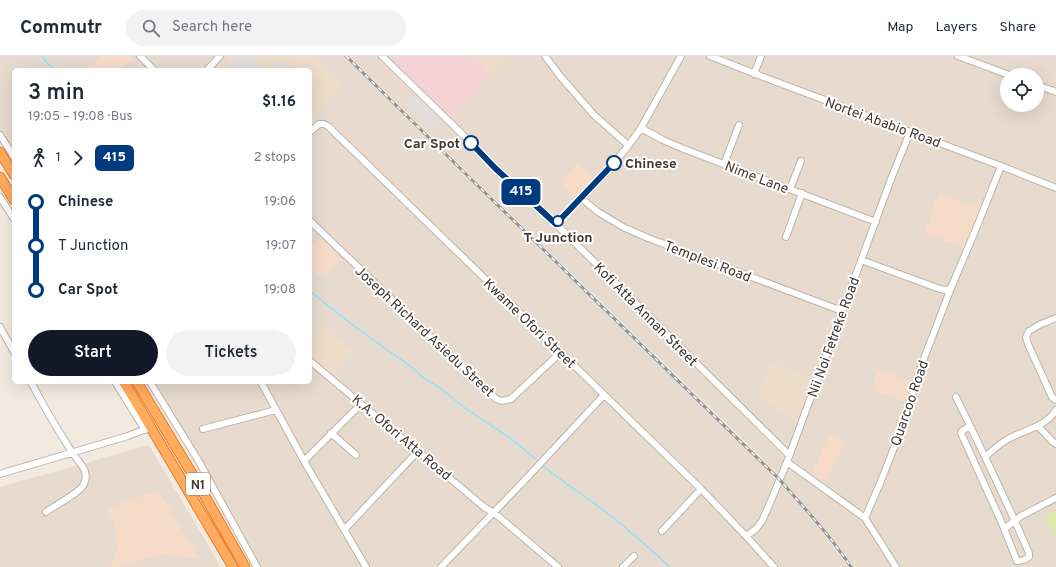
<!DOCTYPE html>
<meta charset="utf-8">
<style>
body{margin:0;font-family:Overpass,sans-serif;background:#f2f2f3;color:#1f2937;height:100vh;display:flex;flex-direction:column;font-size:15px;white-space:nowrap}
*{box-sizing:border-box;margin:0}
p{font-size:13px;color:#747a83}
.icon{flex:none;width:22px;height:22px;fill:none;stroke:currentColor;stroke-width:2;stroke-linecap:round;stroke-linejoin:round}
.map{position:relative;flex:1;overflow:hidden}
.side{position:absolute;left:12px;top:12px;width:300px;height:316px;display:flex;flex-direction:column;background:#fff;border-radius:6px;box-shadow:0 4px 16px #0002}
.side>*{flex:none}
.badge{padding:0 8px;border-radius:6px;font-size:14px;line-height:26px}
.fabs{position:absolute;left:1000px;top:12px;display:grid;gap:8px}
.fabs a{display:grid;place-items:center;width:44px;height:44px;border-radius:50%;background:#fff;box-shadow:0 4px 16px #0002;font-size:20px}
.map>.badge{position:absolute;translate:-50% -50%;box-shadow:0 0 0 2px #fff}
.legs{display:flex;align-items:center;gap:6px;height:44px;padding:0 16px;font-size:13px}
.legs p{margin-inline-start:auto}
.summary{display:flex;align-items:center;justify-content:space-between;height:68px;padding:0 16px}
h1{font-size:22px;font-weight:600;line-height:30px}
.action{display:flex;gap:8px;margin-top:auto;padding:8px 16px}
.action a{flex:1;height:46px;border-radius:24px;background:#111827;color:#fff;font-size:16px;font-weight:600;line-height:46px;text-align:center}
.action a+a{background:#f2f2f3;color:#1f2937}
ul{padding:0 16px;list-style:none}
li{display:flex;align-items:center;gap:14px;height:44px;font-size:15px}
li i{display:grid;place-items:center;width:6px;height:100%;margin:0 5px;background:currentColor}
li i::after{content:'';width:10px;height:10px;margin:-5px;border:3px solid;border-radius:50%;background:#fff}
li p{margin-inline-start:auto}
li:first-child i{background:linear-gradient(#0000 50%,currentColor 0)}
li:last-child i{background:linear-gradient(currentColor 50%,#0000 0)}
header{display:flex;align-items:center;gap:24px;box-sizing:border-box;height:56px;padding:0 20px;background:#fff;border-bottom:1px solid #e0e1e3}
header strong{font-size:19px}
nav{display:flex;gap:22px;margin-inline-start:auto;font-size:14px}
.search{width:280px;height:36px;background:#f2f2f3;display:flex;align-items:center;gap:10px;box-sizing:border-box;padding:0 14px;border-radius:22px;color:#747a83;font-size:15px}
.map>svg:first-child{display:block}
.residential{fill:#e7dbcf;fill-rule:evenodd}
.commercial{fill:#f7dbc9}
.education{fill:#eddcca}
.medical{fill:#f5d3d5}
.green{fill:#d9eba6}
.parking{fill:#e2dedb}
.lines{fill:none;stroke-linecap:round;stroke-linejoin:round}
.stream{stroke:#97e1f6;stroke-width:1.5}
.minor-casing{stroke:#c1b3a6;stroke-width:8}
.highway-casing{stroke:#ea7c24;stroke-width:11}
.minor{stroke:#fff;stroke-width:6}
.highway{stroke:#ffac60;stroke-width:9}
.rail-casing{stroke:#939393;stroke-width:3}
.rail{stroke:#fff;stroke-width:1.5;stroke-dasharray:4.5;stroke-linecap:butt}
.line-1-casing{stroke:#fff;stroke-width:9}
.line-1{stroke:#003b80;stroke-width:6}
.stop-1-dot{fill:#fff;stroke:#003b80;stroke-width:2}
.labels{text-anchor:middle;stroke-width:4;stroke-linejoin:round;paint-order:stroke}
.shield{fill:#fff;stroke:#7c7470;stroke-width:1}
.shield-label{font-size:13px;font-weight:bold;fill:#443932}
.street-label{font-size:14px;fill:#443932;stroke:#fff}
.stop-label{font-size:14px;font-weight:bold;fill:#443932;stroke:#fff;text-anchor:end}
</style>
<header>
<strong>Commutr</strong>
<div class="search"><svg class="icon" aria-label="search" viewBox="0 0 24 24"><circle cx="10" cy="10" r="6"/><path d="M15 15l6 6"/></svg>Search here</div>
<nav><a>Map</a><a>Layers</a><a>Share</a></nav>
</header>
<div class="map">
<svg width="1056" height="511" viewBox="0 0 1056 511">
<rect width="100%" height="100%" fill="#f2eae1"/>
<path class="residential" d="M0 0H344L432 87 464 119 561 214 582 232 660 309 751 397 775 422 816 468 838 496 848 511H256L148 326H310V14H14V106L0 83Z
M349 0H1056V511H853L842 494 819 466 778 420 754 394 467 116 435 84ZM1007 19H1037V49H1007Z
M149 389 221 511H0V431Z"/>
<path class="commercial" d="M102 0H130L133 3 119 14H85Z
M578 107 593 123 575 142 559 125Z
M939 137 980 152 965 192 924 177Z
M320 182 341 204 322 221 310 212V192Z
M878 314 917 327 910 347 872 334Z
M829 378 845 385 826 426 813 416Z
M158 434 199 503 159 498 120 511H110L118 492 114 467 108 452Z"/>
<path class="education" d="M230 0H316L344 28 310 63V14H217Z
M474 0H508L490 18Z
M323 269 353 296 334 320 310 300V277Z
M771 307 813 322 797 367 758 339Z"/>
<path class="medical" d="M389 0H474L490 18 451 62Z"/>
<path class="green" d="M1056 455V481L1045 460Z"/>
<path class="parking" d="M238 0H252L262 10 258 14H225Z
M281 2 293 14H278L273 10Z
M416 38 443 65 433 75 406 48Z"/>
<g class="lines">
<path class="stream" d="M41 0 54 14
M310 235 350 267 414 313 422 321 440 332 465 352 510 382 539 406
M542 409C560 424 580 437 599 451 624 469 647 490 670 511"/>
<defs>
<path id="minor" d="M140 0 154 14
M382 0 459 75 495 111 556 168 789 399
M545 0 560 20 594 59 628 89
M710 0 766 22 1001 110 1056 132
M958 0 1009 19
M207 14 220 0
M754 18 761 0
M1037 29 1056 36
M641 72 663 84 684 93 876 166
M310 76 319 68H324L329 71 701 433 746 480 774 511
M0 79 14 101
M724 108 739 69
M790 133 801 105
M0 141 14 163
M581 142 598 156 623 171 648 182 842 255
M310 165 496 343 502 345 511 343 561 296
M556 168C585 138 617 108 641 72L681 0
M786 181 802 137
M861 204 940 233 946 234 951 232 978 168 1001 110
M1056 262 1039 269 1029 275 1026 281 1028 288 1052 341 1056 344
M0 271 14 296
M310 305 484 451 498 460 558 511
M31 326C43 349 56 371 70 393 74 400 80 406 84 413 86 418 86 424 84 428 81 436 54 450 46 456
M115 326 145 374
M150 326 198 404 257 511
M261 326 304 405 366 511
M956 341C981 392 1006 444 1029 497V501C1026 504 1022 505 1017 505L1001 465 961 377 962 375 970 370
M1038 370 1052 385 1056 388
M203 373 276 354
M331 377 356 399
M985 401C992 395 999 388 1008 383 1024 374 1046 371 1056 354
M304 405 361 348
M787 406 865 462 896 511
M0 418 128 380 151 371
M865 462 881 425 897 384 923 305 951 232
M1004 473 1021 460 1056 442
M344 474 418 395
M662 475 701 433
M746 480 756 473 762 465 770 447 787 406 891 123 910 76
M441 511 523 426 604 339
M623 511 634 500"/>
<path id="highway" d="M0 96 14 119
M0 121 14 144
M124 326 233 511
M137 326 194 421 245 511"/>
</defs>
<use href="#minor" class="minor-casing"/>
<use href="#highway" class="highway-casing"/>
<use href="#minor" class="minor"/>
<use href="#highway" class="highway"/>
<defs>
<path id="rail" d="M346 0 474 126 779 423C804 452 830 479 851 511"/>
</defs>
<use href="#rail" class="rail-casing"/>
<use href="#rail" class="rail"/>
</g>
<g class="lines">
<defs>
<path id="line-1" d="M471 87 495 112 556 168 614 107"/>
</defs>
<use href="#line-1" class="line-1-casing"/>
<use href="#line-1" class="line-1"/>
</g>
<g class="stop-1-dot">
<circle cx="471" cy="87" r="7"/>
<circle cx="614" cy="107" r="7"/>
<circle cx="558" cy="165" r="5"/>
</g>
<g class="labels">
<rect class="shield" x="186" y="417" width="24" height="22" rx="3"/>
<g class="shield-label">
<text x="198" y="433">N1</text>
</g>
<g class="street-label">
<text transform="translate(883 66) rotate(20)" y="5">Nortei Ababio Road</text>
<text transform="translate(757 121) rotate(21)" y="5">Nime Lane</text>
<text transform="translate(708 205) rotate(21)" y="5">Templesi Road</text>
<text transform="translate(646 258) rotate(45)" y="5">Kofi Atta Annan Street</text>
<text transform="translate(530 267) rotate(44)" y="5">Kwame Ofori Street</text>
<text transform="translate(425 275) rotate(43)" y="5">Joseph Richard Asiedu Street</text>
<text transform="translate(833 281) rotate(-70)" y="5">Nii Noi Fetreke Road</text>
<text transform="translate(909 347) rotate(-71)" y="5">Quarcoo Road</text>
<text transform="translate(402 381) rotate(40)" y="5">K.A. Ofori Atta Road</text>
</g>
<g class="stop-label">
<text x="460" y="92">Car Spot</text>
<text x="625" y="112" text-anchor="start">Chinese</text>
<text x="558" y="186" text-anchor="middle">T Junction</text>
</g>
</g>
</svg>
<div class="fabs">
<a><svg class="icon" aria-label="locate" viewBox="0 0 24 24"><circle cx="12" cy="12" r="6"/><path d="M12 2v4M12 18v4M2 12h4M18 12h4"/></svg></a>
</div>
<b class="badge" style="left:521px;top:136px;background:#003b80;color:#fff">415</b>
<section class="side">
<div class="summary"><div><h1>3 min</h1><p>19:05 – 19:08 · Bus</p></div><b>$1.16</b></div>
<div class="legs"><svg class="icon" aria-label="walk" viewBox="0 0 24 24"><circle cx="13" cy="4" r="2"/><path d="M13 8l-2 6 4 7M11 14l-3 7M7 12l3-4h3l4 4"/></svg>1<svg class="icon" aria-label="forward" viewBox="0 0 24 24"><path d="M9 5l7 7-7 7"/></svg><b class="badge" style="background:#003b80;color:#fff">415</b><p>2 stops</p></div>
<ul>
<li><i style="color:#003b80"></i><b>Chinese</b><p>19:06</p></li>
<li><i style="color:#003b80"></i><span>T Junction</span><p>19:07</p></li>
<li><i style="color:#003b80"></i><b>Car Spot</b><p>19:08</p></li>
</ul>
<div class="action"><a>Start</a><a>Tickets</a></div>
</section>
</div>
